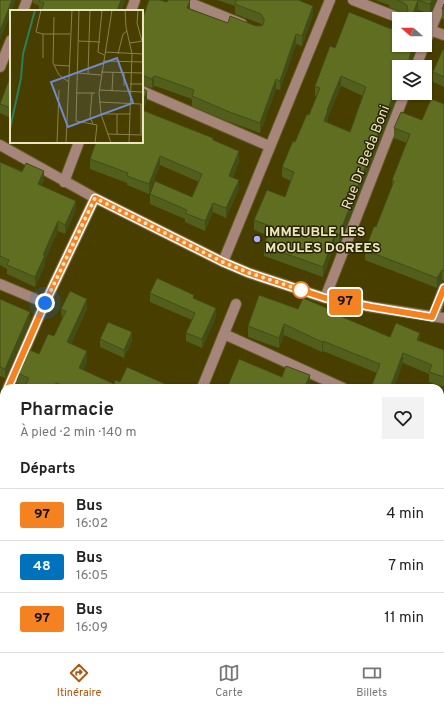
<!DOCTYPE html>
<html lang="fr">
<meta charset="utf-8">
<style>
body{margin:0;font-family:Overpass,sans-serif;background:#f2f2f2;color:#222;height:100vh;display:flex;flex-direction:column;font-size:15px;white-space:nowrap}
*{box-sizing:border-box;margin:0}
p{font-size:13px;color:#767676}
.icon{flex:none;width:22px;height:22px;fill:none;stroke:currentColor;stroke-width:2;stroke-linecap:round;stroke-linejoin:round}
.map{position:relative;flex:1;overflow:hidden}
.details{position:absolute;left:0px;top:384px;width:444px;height:268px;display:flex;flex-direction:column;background:#fff;border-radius:12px 12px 0 0;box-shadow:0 1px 3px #0004}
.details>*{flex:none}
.badge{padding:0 8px;border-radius:3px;font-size:14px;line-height:26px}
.needle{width:26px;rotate:290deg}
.fabs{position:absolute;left:392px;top:12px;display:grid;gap:8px}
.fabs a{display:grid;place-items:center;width:40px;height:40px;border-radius:0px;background:#fff;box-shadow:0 1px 3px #0004;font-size:20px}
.you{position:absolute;width:20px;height:20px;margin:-10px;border:3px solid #fff;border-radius:50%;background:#1a73e8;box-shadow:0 0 0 6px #1a73e833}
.map>.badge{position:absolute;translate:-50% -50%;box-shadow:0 0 0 2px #fff}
h2{padding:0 20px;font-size:15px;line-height:36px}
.round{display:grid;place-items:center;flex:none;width:42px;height:42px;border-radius:0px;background:#f2f2f2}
.head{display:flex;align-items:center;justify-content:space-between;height:68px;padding:0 20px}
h1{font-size:19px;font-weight:600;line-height:30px}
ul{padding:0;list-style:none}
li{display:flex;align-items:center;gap:12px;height:52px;padding:0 20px;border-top:1px solid #e0e0e0}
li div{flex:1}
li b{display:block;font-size:15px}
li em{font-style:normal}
li .badge{min-width:44px;font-weight:700;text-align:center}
.tab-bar{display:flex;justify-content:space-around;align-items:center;height:56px;border-top:1px solid #e0e0e0;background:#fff;font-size:11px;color:#767676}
.tab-bar a{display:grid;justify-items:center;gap:2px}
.tab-bar .selected{color:#b45309}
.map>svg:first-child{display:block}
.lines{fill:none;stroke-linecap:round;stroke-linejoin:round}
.minor-casing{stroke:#655c23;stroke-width:12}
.minor{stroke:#a6867a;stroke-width:10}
.wall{fill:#525f1c;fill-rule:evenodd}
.shaded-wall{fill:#424d17}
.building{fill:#5f6e21;stroke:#424d17;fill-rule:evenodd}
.line-casing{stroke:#fff;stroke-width:9}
.line{stroke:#f58220;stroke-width:6}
.walk{stroke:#ebe5c1;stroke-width:4;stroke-dasharray:0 7.2}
.poi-dot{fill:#a9b0fc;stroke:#2a2505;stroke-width:1.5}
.stop-dot{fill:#fff;stroke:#f58220;stroke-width:2}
.labels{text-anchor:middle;stroke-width:3;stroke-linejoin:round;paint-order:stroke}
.street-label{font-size:14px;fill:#ebe5c1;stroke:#2a2505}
.poi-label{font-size:14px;font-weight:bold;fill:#ebe5c1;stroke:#2a2505;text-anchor:start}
.inset-river{fill:none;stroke:#2a8059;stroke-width:2}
.inset-road{fill:none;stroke:#89814d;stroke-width:1}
.view{fill:#6f8acf;fill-opacity:0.15;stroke:#6f8acf;stroke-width:2}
.inset-edge{fill:none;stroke:#ebe5c1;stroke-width:2}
</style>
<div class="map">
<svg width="444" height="652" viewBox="0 0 444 652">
<rect width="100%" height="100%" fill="#473e00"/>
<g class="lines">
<defs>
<path id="minor" d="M183 0 242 24
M353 0 402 19
M23 11 27 0
M131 11 135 0
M425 28 444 35
M425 43 443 0
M0 67 11 40
M416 67 424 45
M142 91 269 146
M0 145 95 198 223 262 249 273 325 298 372 307 444 318
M64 182 79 142
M223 262 330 0
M0 284 45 303
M325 298 405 93
M433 317 444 288
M224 334 343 388
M8 388 45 303 95 198
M202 388 236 304
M440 425H444
M0 479 4 481
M0 536 4 533
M440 556 444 546
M198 648 209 652
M412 648 422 652"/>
</defs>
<use href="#minor" class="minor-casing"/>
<use href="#minor" class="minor"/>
</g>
<path class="wall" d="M33 0H125L121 11H39V6L33 3Z
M217 0H298L313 15 302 46 296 44 280 90 276 89 260 133 227 121 192 106V99L158 87 154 86 152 88 142 85V20L167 2 190 9 228 23 256 26 262 25 261 24 235 14V6Z
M375 0H437L430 14 418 10 414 19H399V45H417L411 61 412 67H399V91L339 245 335 244 323 277 264 256V246L267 235 254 230V220L267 190 285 197 291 181 282 177V167L293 141 295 142 307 114 309 115 317 97 315 96V86L330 46 335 48 349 12 391 29 396 14 403 15 405 14 389 7V5ZM341 86 363 96 350 132 327 123 328 117Z
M444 4V19H442V9Z
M444 50V87L433 82V72Z
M11 77V118L0 113V103Z
M142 88 147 100 143 110 213 140 239 161 233 177 239 189 226 218 213 212 205 231 185 222V219L150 204V194L192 197 199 182 160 165 149 194 127 185V183L90 169V159Z
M444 104V281L442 280 437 288 365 260V250L376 227 392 186V180L407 143 394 138V128L422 120Z
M0 162 44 180 41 186 76 210 65 234 58 231 45 260V265L35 287 7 274V269L0 265Z
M150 293 194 298 216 317 202 348 186 341V333L192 320 150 302Z
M0 299 30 321 5 378 0 376Z
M61 309H87L71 344 87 362 83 370 114 384 120 382 174 388H26L17 383V373L39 354 54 336 62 320Z
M298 309 336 315 390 337 420 341 444 350V387L429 382V374L403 363 394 388H372V385L377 373 323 351 322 352 284 335 279 348 248 337V326Z
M100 339 132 341 124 358 100 347Z
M0 402 4 404V465L0 463Z
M444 437V527H443L440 533Z
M440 585 444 587V642L440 640Z
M236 648H324L322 652H246Z"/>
<path class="shaded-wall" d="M12 0H16L0 40V31Z
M121 0H125L121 11H117Z
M190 0V10L187 8Z
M418 0V10L414 19H411Z
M432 0H437L430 14V4Z
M313 6V15L302 46V36Z
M296 34V44L280 90V81Z
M413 45H417L410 65 412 62V67H409L410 55Z
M154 76V86L152 88V79Z
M341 76V86L328 117V120L324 131V121L327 110Z
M276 79V89L260 133V123Z
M399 80V91L339 245V235Z
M147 91V100L142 113V104Z
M239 151V161L229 185V176Z
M160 156V165L149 194V184Z
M44 171V180L38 194V184Z
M239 180V189L226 218V208Z
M76 201V210L65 234V225Z
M213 203V212L205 231V221Z
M58 221V231L45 260V265L35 287V277L43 255Z
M335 234V244L323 277V267Z
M442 270V280L437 288V278Z
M87 299V309L67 353V342Z
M216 308V317L202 348V339Z
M30 312V321L5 378V369Z
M284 324V335L279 348V338Z
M132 332V341L124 358V350Z
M420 333V343L417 340Z
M323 341V351L322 352V342Z
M87 351V362L79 379V368Z
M403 353V363L394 388H390Z
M310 375V386L309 388 305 386Z
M443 516V527L440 533V523Z
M320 648H324L322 652H319Z"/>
<path class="building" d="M0 0H12L0 31Z
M40 0H121L117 11H41L44 3 39 1Z
M149 0H160L167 2 168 0H190L187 8 228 23 230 16 256 26H262L264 22V19L261 14 235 4 236 0H298L313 6 302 36 296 34 280 81 276 79 260 123 227 111 192 96 194 90 158 77 154 76 152 79 142 75V32L144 26 142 25V20Z
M397 0H418L411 19H399V45H413L410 55 409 59 412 62 409 67H399V80L339 235 335 234 323 267 264 246 270 226 254 220 267 190 285 197 294 172 282 167 293 141 295 142 307 114 309 115 320 88 315 86 330 46 335 48 349 12 391 29 396 14 403 15 408 11 407 5 404 3ZM341 76 366 87 350 132 324 121 328 110H327Z
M418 0H432L430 4Z
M444 4V9H442Z
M443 49 444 50V77L433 72Z
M10 77H11V108L0 104Z
M142 88 147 91 142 104Z
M431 99 444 104V271L442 270 437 278 365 250 374 226 376 227 394 181 392 180 410 134 394 128 401 112 422 120Z
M142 110 213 138V140L239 151 229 176 239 180 226 208 213 203 205 221 185 213 187 210 150 194 155 181 192 197 202 174 160 156 149 184 127 176 128 173 90 159 96 142H142Z
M0 162 22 172 26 163 44 171 38 184 76 201 65 225 58 221 43 255H45L35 277 7 265 9 260 0 256Z
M157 278 194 295 193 298 216 308 202 339 186 333 195 313 150 293Z
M70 291 87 299 67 342 87 351 79 368 114 384 115 380 120 382 127 367 174 388H67L56 383 54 388H36L26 384 29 378 17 373 28 349 39 354 48 334 54 336 66 311 61 309Z
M259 295 298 309 303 298 336 312 335 314 390 337 396 323 420 333 417 340 444 350V377L429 372 432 365 403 353 390 388H378L372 385 380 364 323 341 322 342 284 324 279 338 248 326Z
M0 299 30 312 5 369 0 367Z
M108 322 132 332 124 350 100 339Z
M239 359 282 377 286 366 310 375 305 386 311 388H227Z
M179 386 184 388H178Z
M0 402 4 404V407L2 411H4V454L0 452Z
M440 436 444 437V517L443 516 440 523Z
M440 585 444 587V632L440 630Z
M260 648H320L319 652H269Z"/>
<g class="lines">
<defs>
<path id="line" d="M8 388 45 303 95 198 223 262 249 273 325 298 372 307 432 317 444 288"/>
</defs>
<use href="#line" class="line-casing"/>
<use href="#line" class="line"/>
<path class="walk" d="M45 303 95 198 223 262 249 273 301 290"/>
</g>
<circle class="poi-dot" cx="257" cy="239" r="4"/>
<circle class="stop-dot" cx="301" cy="290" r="8"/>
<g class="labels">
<g class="street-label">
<text transform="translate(365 157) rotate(-69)" y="5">Rue Dr Beda Boni</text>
</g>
<g class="poi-label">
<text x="265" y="236">IMMEUBLE LES<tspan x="265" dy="16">MOULES DOREES</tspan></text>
</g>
</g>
<g transform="translate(10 10)">
<rect width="133" height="133" fill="#473e00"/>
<path class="inset-river" d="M0 119 11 68 13 44 25 0"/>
<path class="inset-road" d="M31 0 26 22 33 24M69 0 66 111 87 115 85 133M92 0 88 42 94 45M115 0 116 17 122 44 119 133M128 0 127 13 132 31M44 7 43 53 49 65 59 72M68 31 90 32M120 33 133 31M95 42 133 44M108 44 113 24 117 21M33 48V24H60M93 51 133 52M44 55 59 56M91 62 133 63M68 63 91 65M78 64 80 0M120 74H133M114 76V62M89 80 133 82M102 81 103 62M67 83H85M82 83 80 107 83 114M89 92 131 94V124M91 104H120M98 124 133 125M107 124V104M47 133 49 80M56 133 62 0M101 133 91 104 89 83 102 0"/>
<path class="view" d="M107 48 123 93 58 117 41 72Z"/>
<rect width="133" height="133" class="inset-edge"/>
</g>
</svg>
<div class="fabs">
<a><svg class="needle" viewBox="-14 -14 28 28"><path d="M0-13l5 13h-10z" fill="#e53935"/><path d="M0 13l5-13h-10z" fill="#767676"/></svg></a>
<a><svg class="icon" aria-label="layers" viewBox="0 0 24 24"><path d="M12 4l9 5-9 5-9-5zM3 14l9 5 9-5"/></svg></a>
</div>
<div class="you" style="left:45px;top:303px"></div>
<b class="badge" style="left:345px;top:302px;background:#f58220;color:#111">97</b>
<section class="details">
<div class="head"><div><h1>Pharmacie</h1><p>À pied · 2 min · 140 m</p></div><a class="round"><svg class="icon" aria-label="heart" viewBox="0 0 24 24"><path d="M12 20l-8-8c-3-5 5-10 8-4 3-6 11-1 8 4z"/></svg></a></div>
<h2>Départs</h2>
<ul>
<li><span class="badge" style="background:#f58220;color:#111">97</span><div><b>Bus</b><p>16:02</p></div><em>4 min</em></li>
<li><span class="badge" style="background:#0072bc;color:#fff">48</span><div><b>Bus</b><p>16:05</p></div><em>7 min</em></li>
<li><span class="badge" style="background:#f58220;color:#111">97</span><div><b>Bus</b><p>16:09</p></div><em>11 min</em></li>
</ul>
</section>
</div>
<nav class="tab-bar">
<a class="selected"><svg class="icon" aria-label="directions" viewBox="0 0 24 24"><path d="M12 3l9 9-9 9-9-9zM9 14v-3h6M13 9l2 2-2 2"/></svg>Itinéraire</a>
<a><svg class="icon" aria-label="map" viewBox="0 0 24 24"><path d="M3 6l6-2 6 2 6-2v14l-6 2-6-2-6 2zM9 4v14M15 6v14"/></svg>Carte</a>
<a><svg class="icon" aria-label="tickets" viewBox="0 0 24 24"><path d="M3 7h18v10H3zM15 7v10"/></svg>Billets</a>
</nav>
